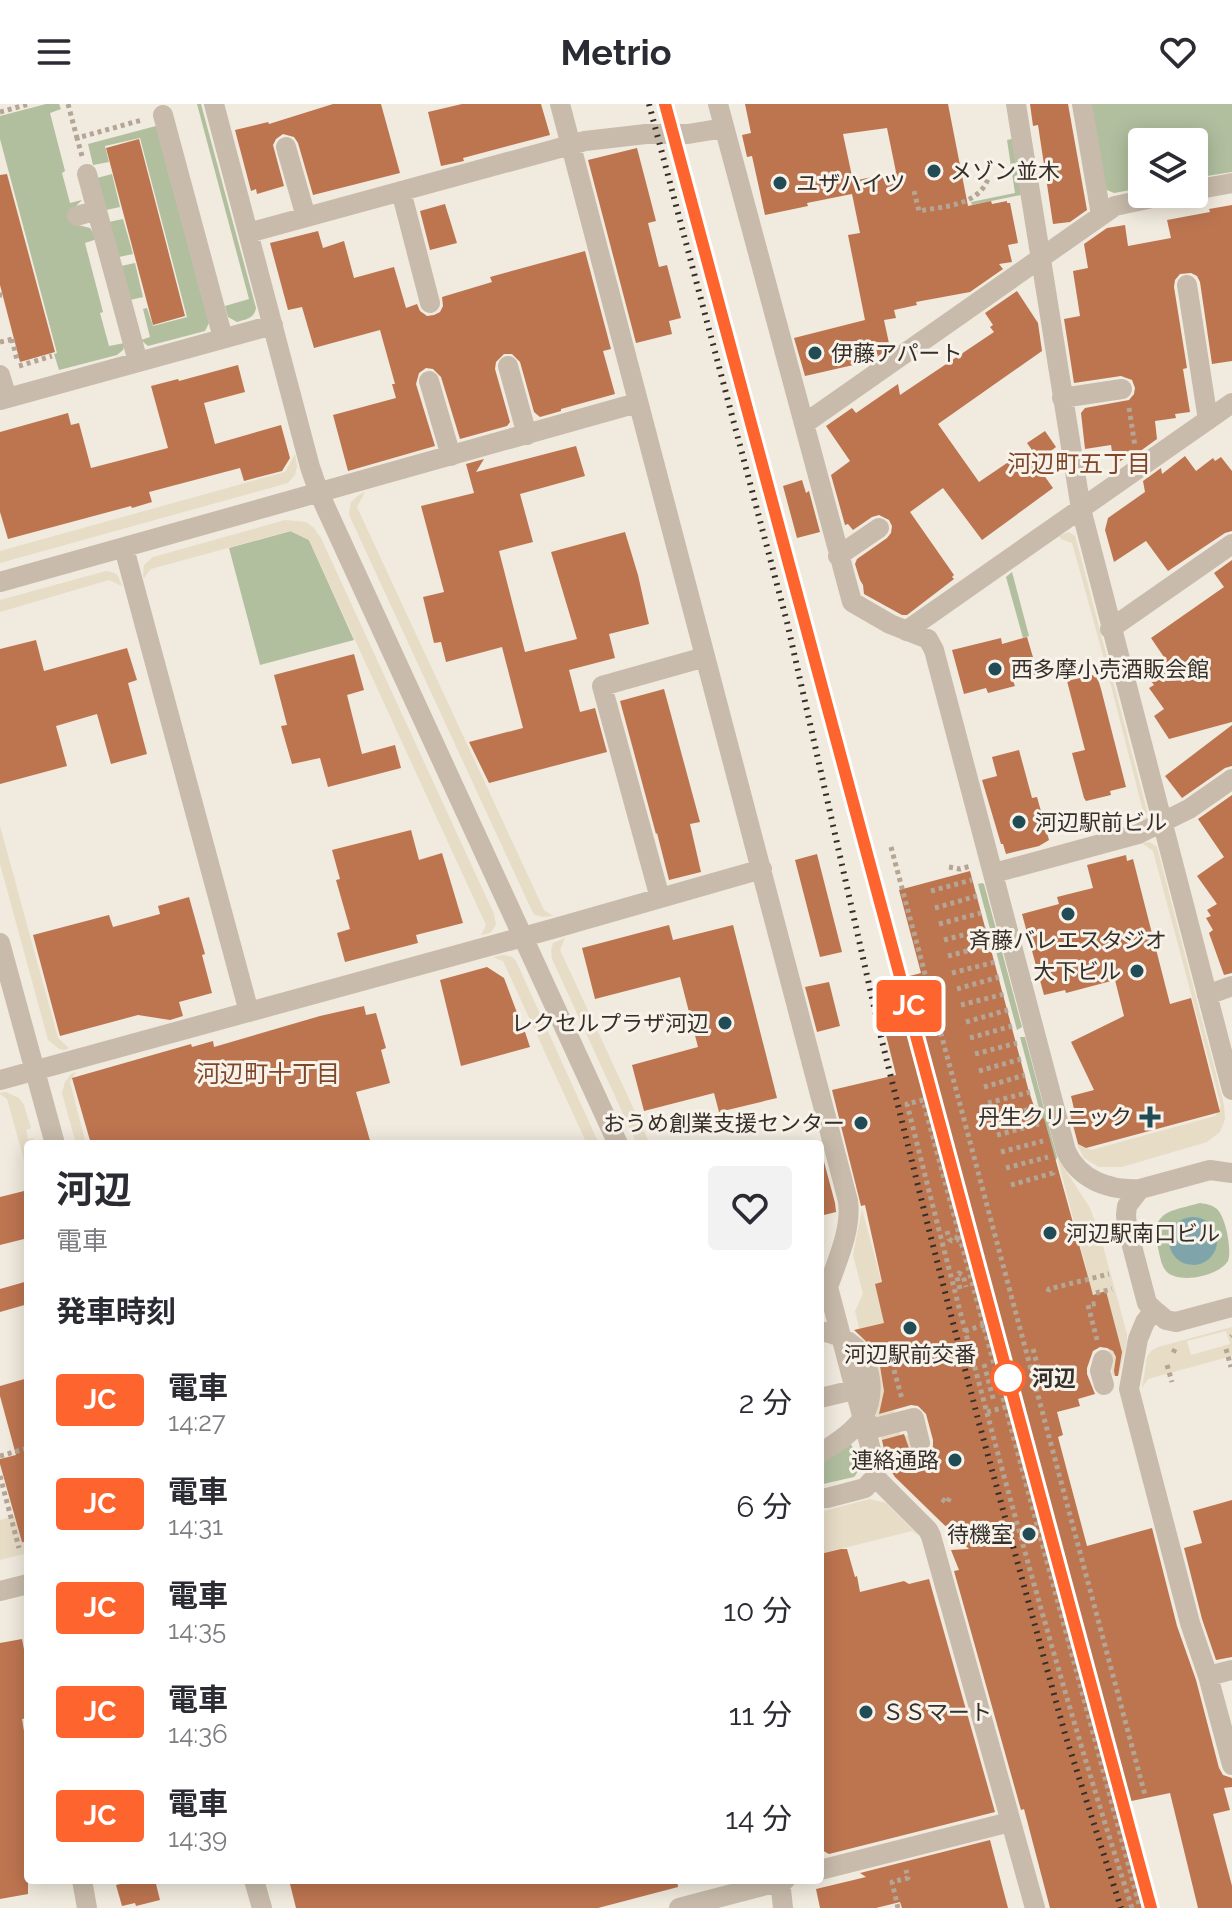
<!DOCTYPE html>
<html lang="ja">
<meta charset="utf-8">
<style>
body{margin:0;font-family:Raleway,"Noto Sans JP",sans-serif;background:#f2f2f3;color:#2b2b33;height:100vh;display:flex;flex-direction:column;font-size:30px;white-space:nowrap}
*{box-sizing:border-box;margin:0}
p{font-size:26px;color:#7c7c81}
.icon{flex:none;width:44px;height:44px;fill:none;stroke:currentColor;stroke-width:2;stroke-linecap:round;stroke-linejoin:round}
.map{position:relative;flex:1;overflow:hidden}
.panel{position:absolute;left:24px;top:1036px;width:800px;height:744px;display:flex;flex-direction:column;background:#fff;border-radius:8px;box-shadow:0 4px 20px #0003}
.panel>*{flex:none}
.badge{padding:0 16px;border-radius:6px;font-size:28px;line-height:52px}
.controls{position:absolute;left:1128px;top:24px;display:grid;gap:16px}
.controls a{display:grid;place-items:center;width:80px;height:80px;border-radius:8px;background:#fff;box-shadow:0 4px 20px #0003;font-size:40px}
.map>.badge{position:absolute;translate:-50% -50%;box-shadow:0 0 0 4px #fff}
h2{padding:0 32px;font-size:30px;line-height:72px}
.round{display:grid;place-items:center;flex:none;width:84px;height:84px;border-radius:8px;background:#f2f2f3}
.head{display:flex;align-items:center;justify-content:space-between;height:136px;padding:0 32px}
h1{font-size:38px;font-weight:700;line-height:60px}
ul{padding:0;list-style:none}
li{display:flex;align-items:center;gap:24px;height:104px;padding:0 32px}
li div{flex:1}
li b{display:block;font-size:30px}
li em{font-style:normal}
li .badge{min-width:88px;font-weight:700;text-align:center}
header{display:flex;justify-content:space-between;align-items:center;height:104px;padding:0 32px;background:#fff;font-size:36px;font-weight:700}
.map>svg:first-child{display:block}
.green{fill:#b1bf9f;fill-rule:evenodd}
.plaza{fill:#e7dcc6;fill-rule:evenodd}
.water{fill:#7fa5ab}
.building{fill:#bd7550;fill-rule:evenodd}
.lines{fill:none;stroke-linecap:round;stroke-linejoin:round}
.path{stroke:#b4a595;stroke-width:5;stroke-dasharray:4 4;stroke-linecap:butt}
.minor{stroke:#c8bbab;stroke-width:20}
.rail{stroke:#362f29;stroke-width:6;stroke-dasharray:2 6;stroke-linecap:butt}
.line-casing{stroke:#fff;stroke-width:18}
.line{stroke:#fe642e;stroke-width:12}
.poi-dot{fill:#224c55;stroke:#f8f3ea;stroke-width:3}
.stop-dot{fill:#fff;stroke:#fe642e;stroke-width:4}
.labels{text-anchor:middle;stroke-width:6;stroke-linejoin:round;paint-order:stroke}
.poi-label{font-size:22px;fill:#362f29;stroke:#f8f3ea;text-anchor:start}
.stop-label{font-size:22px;font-weight:bold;fill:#362f29;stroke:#f8f3ea;text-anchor:start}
.neighbourhood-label{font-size:24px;fill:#7f4629;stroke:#f8f3ea}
</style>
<header><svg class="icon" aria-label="menu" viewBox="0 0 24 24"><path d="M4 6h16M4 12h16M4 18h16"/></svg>Metrio<svg class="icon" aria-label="heart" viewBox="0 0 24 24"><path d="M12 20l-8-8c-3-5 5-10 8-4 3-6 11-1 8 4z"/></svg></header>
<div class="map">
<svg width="1232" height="1804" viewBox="0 0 1232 1804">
<rect width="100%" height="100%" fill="#f1eade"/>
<path class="green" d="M46 0H59L61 5 50 9 65 67 62 69 70 99 82 96 76 102 74 120 90 124 97 135 85 139 103 208 100 209 109 242 125 239 123 246 117 251 59 266 54 250 57 249 0 35V12Z
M197 0H201L256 204C254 215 246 215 237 218L228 213 225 202 249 195Z
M1089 0H1232V68L1194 74V38H1142V84L1114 89 1102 84Z
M156 22 209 219 205 227 148 242 141 236 150 233 143 205 147 204 153 222 187 213 140 34 105 42 109 58 93 61 88 40Z
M1012 35 1021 91 972 101 971 98 1015 89 1007 36Z
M112 70 120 103 106 106 97 74Z
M123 115 133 150 119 153 109 118Z
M135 159 143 193 130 196 121 162Z
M291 427 309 436 354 536 260 561 229 444Z
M1012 468 1029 532 1023 534 1006 473Z
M982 779 984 780 1022 923 1017 926 978 780Z
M1020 933H1025L1057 1053 1056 1056 1053 1057Z
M1200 1099C1207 1100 1212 1101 1217 1105 1226 1114 1232 1146 1228 1157 1219 1172 1178 1181 1166 1167 1161 1161 1160 1152 1158 1144 1149 1107 1171 1107 1200 1099ZM1210 1120 1217 1135 1193 1161C1177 1159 1168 1146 1170 1130Z
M849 1338C857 1347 863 1364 854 1373L823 1380 820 1378V1344Z"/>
<path class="plaza" d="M295 350 297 362 295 371 288 379 0 459V447L285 368Z
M365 388 357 403 544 806 553 812 543 813 535 811 532 807 350 413 349 408 351 398 359 391Z
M285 416 306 418 314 424 321 434 494 810 496 821 490 829 481 831 486 821 309 436 290 427 151 465 144 474 143 472 144 461 153 453Z
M1069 428 1075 432 1079 446 1147 707V713L1137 720 1143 707 1106 562 1072 439 1061 435 1059 432Z
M106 467 115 469 118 472 122 482 109 476 0 508V496Z
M0 722 58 934 69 944 64 946 59 945 48 936 0 760Z
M1150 738 1157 743 1224 1001 1225 1015 1220 1028 1207 1038 1122 1063H1099L1084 1054 1077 1040 1091 1046 1215 1012 1221 1002 1153 747 1142 739Z
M565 834 560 846 650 1040H637L552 855 551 847 553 839Z
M504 851 512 853 516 857 599 1040H587L503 857 493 853Z
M76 968 70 978 86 1040H76L62 989 65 978 71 970Z
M6 988 19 994 24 1001 31 1024 26 1026 28 1035 33 1034 35 1040H28V1070L7 995 0 990V989Z
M1057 1053 1090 1104 1100 1131 1127 1230V1237L1119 1271 1113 1272 1110 1260 1112 1259 1093 1189 1052 1199 1046 1178 1087 1167Z
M862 1105 892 1217 883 1265 901 1333 910 1331 917 1362 933 1377 943 1420 895 1373 889 1365 885 1351 865 1268 868 1261 855 1207 863 1190 853 1151Z
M1232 1223V1252L1148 1275 1142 1284 1147 1253 1151 1247 1158 1243ZM1226 1227 1230 1240 1191 1251 1187 1237Z
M870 1395 886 1399 920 1433 912 1427 820 1450V1408Z
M14 1412 18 1422 28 1419V1449L0 1456V1416Z"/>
<path class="water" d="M1169 1137a24 24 0 1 1 48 0a24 24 0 1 1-48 0Z"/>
<path class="building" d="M333 0H381L400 69 313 91 298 39 294 33 283 30 276 35 273 41 284 82 257 90 256 85 251 87 235 26 268 18 269 20Z
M462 0H541L550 31 463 54 464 57 441 62 428 8Z
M745 0H948L968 102 991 97 992 100 1007 97V99H1010L1018 139 1008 141 1012 158 999 160 1003 165 970 188 916 198 917 201 894 206 896 214 884 216 890 244 871 257 805 272 794 234 865 216 848 131 860 129 852 90 807 99 808 102 765 111 752 52 747 53 742 31 751 29ZM887 24 896 68 853 77 843 30Z
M1030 0H1068L1087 106 1070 118 1053 120 1038 21 1033 22Z
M139 35 185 212 153 221 106 44Z
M637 44 656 117 648 119 659 163 667 161 681 214 669 217 672 230 636 239 588 56Z
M7 70 55 248 20 258 0 181V71Z
M445 100 457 139 430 146 420 107Z
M1232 101V257L1212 260 1200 178 1197 172 1191 169 1180 170 1175 176 1174 183 1187 264 1183 265 1190 308 1175 310 1176 314 1155 317 1157 335 1139 348 1138 346 1114 361 1111 341 1085 345 1081 309 1085 304 1129 296 1134 290 1135 284 1132 276 1121 272 1074 279 1064 215 1080 212 1073 167 1088 164 1084 140 1107 124 1125 121 1128 142 1171 134 1167 116 1210 108 1209 105Z
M318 127 323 144 344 137 354 174 394 163 406 204 417 200 420 207 427 212 434 211 440 208 443 202 442 193 492 178 490 173 585 147 611 245 603 247 615 290 561 305V307L540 313 534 308 520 258 512 250H504L496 258 495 265 510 318 507 322 460 335 441 273 433 265 426 264 419 269 416 280 435 342 348 367 333 311 396 294 392 280H395L380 226 314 244 302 203 288 206 270 139Z
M1017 187 1038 219 1042 247 938 320 979 378 1026 346 1053 384 982 436 943 384 910 408 954 471 952 473 954 475 907 511H902L864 490 863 481 860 476 855 460 857 455 887 434 891 429 892 422 889 416 879 411 872 413 853 426 848 420 845 421 831 371 850 357 826 322 852 304 856 309 898 280 900 291 994 228 990 223 993 221 985 209Z
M238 261 245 288 204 299 215 340 281 321 290 354 282 367 244 377 240 364 149 388 152 398 132 404 131 402 8 435 0 408V328L68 309 71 321 79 319 91 364 168 344 151 282 178 275 179 277Z
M1045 327 1056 343 1039 356 1027 339Z
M576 342 585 372 520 390 533 438 499 447 525 548 577 535 551 448 625 428 638 471 649 520 609 530 615 554 569 566 580 608 595 604 607 648 489 679 469 638 523 624 502 543 446 558 441 538 434 539 423 493 444 488 421 402 474 389 466 360 484 355 476 368Z
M1185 352 1196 367 1213 354 1215 357 1221 353 1232 367V427L1225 429 1168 467 1146 437 1114 458 1105 426 1108 414 1145 388 1143 377 1161 364 1162 370Z
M802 376 806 389 809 387 820 428 797 434 783 382Z
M1232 456V618L1169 635 1154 612 1164 605 1149 584 1154 581 1146 570 1166 556 1151 534 1224 483 1214 469Z
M1027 533 1038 570 1013 577 1015 582 988 589 986 584 964 590 952 546 1001 534 1002 540Z
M36 536 44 567 127 544 137 576 128 579 147 650 111 660 97 610 56 622 67 662 0 680V545Z
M354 550 364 586 347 591 362 650 395 641 401 664 328 683 320 654 292 660 281 622 287 621 274 571Z
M1093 571 1094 573 1097 572 1101 585 1126 683 1110 687 1111 691 1086 697 1084 694 1072 649 1085 646 1067 577Z
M664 585 700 718 690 720 701 768 669 776 657 729 656 730 620 597Z
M1232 621V662L1225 664 1182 694 1165 672Z
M1019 646 1032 694 1037 693 1049 736 1039 742 1006 750 1003 740H1001L982 676 997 672 992 653Z
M1232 691V869L1224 871 1209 829 1213 826 1206 814 1211 812 1207 806 1217 800 1197 772 1224 753 1198 715Z
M411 726 419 756 442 749 463 819 416 831 418 839 345 858 337 829 350 825 336 776 340 775 332 746Z
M817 750 842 848 820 853 795 756Z
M1126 751 1127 757 1133 755 1170 900 1191 894 1220 1008 1086 1044 1078 1040 1069 1006 1074 1005 1071 992 1094 986 1071 938 1124 912 1115 876 1066 889 1065 886 1044 891 1022 810 1059 800 1057 793 1093 784 1087 761Z
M970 767 1029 988 1034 1002 1036 1001 1040 1015 1044 1014 1093 1191 1106 1187 1122 1248 1118 1272H1115L1114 1267 1116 1253 1113 1247 1107 1244 1100 1243 1093 1247 1087 1264V1270L1095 1290 1078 1295 1080 1302 1057 1308 1063 1331 1058 1333 1087 1442 1152 1424 1177 1522 1196 1576 1219 1664 1223 1671 1232 1674V1683L1224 1684 1230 1706 1213 1710 1232 1782V1804H1198L1170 1689 1117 1700 1145 1804H1050L1024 1705 1021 1706 954 1467 959 1466 951 1446 969 1445 895 1373 888 1362 882 1336 904 1330 910 1347 916 1351 922 1352 929 1348 933 1342V1336L926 1310 918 1302 911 1301 879 1310 884 1287 880 1262 870 1241 854 1226 884 1219 875 1180 882 1178 865 1101 861 1102 832 986 896 971 885 927 899 924 887 878 921 869 899 786Z
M189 793 205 850 202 851 212 889 179 898 183 912 170 916 138 911 60 932 33 831 109 811 113 823 160 810 158 802Z
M669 821 673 836 733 821 777 994 719 1008 714 989 644 1007 632 961 698 943 680 873 595 895 582 844Z
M487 863 504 874 522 922H523L530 943 461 962 440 876Z
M829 878 840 922 817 928 805 883Z
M364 902 366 911 376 909 386 944 381 946 390 979 356 988 371 1040H91L72 974 191 940 192 943 213 937 214 943 320 912Z
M820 1054H823L835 1099 836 1108 820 1112Z
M28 1086V1134L0 1141V1093Z
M28 1177V1200L0 1208V1185Z
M28 1274V1438H22L0 1360V1355L16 1351 0 1292V1282Z
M1232 1396V1553L1216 1556 1202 1515 1184 1444 1202 1439 1193 1407Z
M841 1445H847L855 1473 857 1472 860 1488 904 1477 909 1480 929 1475 995 1708 829 1750 820 1745V1450Z
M22 1535 28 1566V1614L22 1615 28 1652V1790L0 1795V1539Z
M990 1736 1008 1804H902L900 1798 876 1804H820L816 1785 866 1773 860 1769Z
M136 1776H155L160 1796 136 1802 135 1799 122 1802 116 1781Z
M289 1776H677L678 1783 598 1804H296Z"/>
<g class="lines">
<path class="path" d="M68 0 77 34
M0 8 29 0
M82 52 77 34 142 16
M914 87 919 107C945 102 980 102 989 72
M0 191H2
M12 235 17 256
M0 238 13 235
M19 262 52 252
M1129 304 1135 342
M891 743 1145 1691
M949 763 960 765 971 762
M931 787 972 776
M935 804 977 792
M939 820 981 809
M944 836 986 825
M948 852 990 841
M952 869 995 858
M957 885 999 873
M961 901 1004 890
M966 918 1008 906
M970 934 1012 922
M975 950 1017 939
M979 967 1021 955
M984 983 1025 971
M988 999 1030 988
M993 1015 1034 1004
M997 1031 1039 1020
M1001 1048 1043 1037
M1006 1064 1048 1053
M1011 1081 1053 1069V1067
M947 1127 949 1135 952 1137 957 1136V1133H962
M960 1185 957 1173 959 1169 963 1171 966 1183
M1048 1188 1049 1185 1109 1170
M1096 1189 1112 1185
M965 1227 984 1221
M1231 1233 1232 1232
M1097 1236 1088 1201 1098 1199
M1033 1245 1044 1285
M1175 1245 1173 1249 1176 1250
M1226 1245 1231 1263
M888 1254 895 1252 896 1259
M984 1260 994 1298
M1167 1261 1172 1278
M894 1266 902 1295
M987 1308 1006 1303
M0 1352 28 1344
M0 1372 19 1444
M942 1395 947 1399 950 1393
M898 1804 892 1778 908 1774 906 1766
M1132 1804C1046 1539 975 1270 907 1000L923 996 1140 1804"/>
<path class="minor" d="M214 0 310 363 319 389 618 1040
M560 0 848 1097C852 1125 837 1157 828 1183
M718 0 852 498 890 520 928 535 934 546 1066 1047C1079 1076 1110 1087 1140 1085
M1016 0 1081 405 1232 986
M1082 0 1101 111
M163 11 223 234
M286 43 306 113
M87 70 138 258
M1194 86 1232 79
M401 87 430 199
M77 112 97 106
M248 129 585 37 646 30H688L724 24
M1187 181 1208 316
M508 262 527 331
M0 271 7 294
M429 277 451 352
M1062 294 1122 285
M0 296 273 221
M804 320 1115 102 1171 90
M124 444 249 908
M838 452 879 424
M0 478 637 299
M1110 525 1232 440
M906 527 1232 299
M994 769 1138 730 1189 705 1232 675
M660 794 602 582 705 553
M0 839 55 1040
M1207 891 1232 882
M0 976 552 825 762 765
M1232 1069 1210 1066 1140 1085 1127 1102 1126 1111 1127 1123 1143 1184 1147 1199 1154 1206 1166 1216 1176 1218 1232 1203
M820 1179 828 1183 875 1361V1373L865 1384 827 1394H820
M1154 1206 1145 1218 1138 1235 1129 1285 1190 1519 1208 1572 1232 1661
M820 1227C832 1229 845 1234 854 1242 872 1260 876 1291 863 1313 854 1328 835 1340 820 1349
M1103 1256 1100 1267 1104 1281
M820 1294 854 1286
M861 1315 875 1324 914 1314 920 1339
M875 1373 928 1426 931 1432 1035 1804
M0 1487 28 1480
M1208 1572 1232 1566
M820 1766 1010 1718
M82 1776 87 1804
M254 1776 262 1804
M780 1776 783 1804
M679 1804 785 1776"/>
<path class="rail" d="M649 0 787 518 880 929 929 1126 979 1319 1065 1630 1121 1804
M665 0 1151 1804"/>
</g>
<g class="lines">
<defs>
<path id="line" d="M665 0 1151 1804"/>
</defs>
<use href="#line" class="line-casing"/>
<use href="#line" class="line"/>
</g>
<g class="poi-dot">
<circle cx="934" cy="67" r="8"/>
<circle cx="780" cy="79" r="8"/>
<circle cx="815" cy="249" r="8"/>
<circle cx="995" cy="565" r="8"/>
<circle cx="1019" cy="718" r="8"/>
<circle cx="1068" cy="810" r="8"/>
<circle cx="1137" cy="867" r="8"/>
<circle cx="725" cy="919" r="8"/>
<path d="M1146 1001h8v8h8v8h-8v8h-8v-8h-8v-8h8z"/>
<circle cx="861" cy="1019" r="8"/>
<circle cx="1050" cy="1129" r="8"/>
<circle cx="910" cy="1224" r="8"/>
<circle cx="955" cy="1356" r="8"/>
<circle cx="1029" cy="1430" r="8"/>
<circle cx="866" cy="1608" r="8"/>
</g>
<circle class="stop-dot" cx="1008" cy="1274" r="16"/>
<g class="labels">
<g class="poi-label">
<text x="950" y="75">メゾン並木</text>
<text x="796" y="87">ユザハイツ</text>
<text x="831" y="257">伊藤アパート</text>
<text x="1011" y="573">西多摩小売酒販会館</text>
<text x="1035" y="726">河辺駅前ビル</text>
<text x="1068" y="844" text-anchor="middle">斉藤バレエスタジオ</text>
<text x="1121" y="875" text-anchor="end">大下ビル</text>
<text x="709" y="927" text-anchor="end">レクセルプラザ河辺</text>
<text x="1132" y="1021" text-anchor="end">丹生クリニック</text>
<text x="845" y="1027" text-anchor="end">おうめ創業支援センター</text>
<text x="1066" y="1137">河辺駅南口ビル</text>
<text x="910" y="1258" text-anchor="middle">河辺駅前交番</text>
<text x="939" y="1364" text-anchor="end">連絡通路</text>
<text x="1013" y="1438" text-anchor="end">待機室</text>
<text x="882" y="1616">ＳＳマート</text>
</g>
<g class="stop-label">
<text x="1032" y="1282">河辺</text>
</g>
<g class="neighbourhood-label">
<text x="1079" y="368">河辺町五丁目</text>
<text x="268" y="978">河辺町十丁目</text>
</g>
</g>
</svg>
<div class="controls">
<a><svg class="icon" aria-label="layers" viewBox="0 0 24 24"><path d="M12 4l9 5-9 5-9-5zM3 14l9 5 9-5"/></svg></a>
</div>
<b class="badge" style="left:909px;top:902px;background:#fe642e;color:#fff">JC</b>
<section class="panel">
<div class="head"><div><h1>河辺</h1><p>電車</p></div><a class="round"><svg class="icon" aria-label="heart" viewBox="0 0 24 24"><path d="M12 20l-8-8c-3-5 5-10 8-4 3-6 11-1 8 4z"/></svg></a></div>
<h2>発車時刻</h2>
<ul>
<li><span class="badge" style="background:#fe642e;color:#fff">JC</span><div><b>電車</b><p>14:27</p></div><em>2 分</em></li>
<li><span class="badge" style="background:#fe642e;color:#fff">JC</span><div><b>電車</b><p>14:31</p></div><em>6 分</em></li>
<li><span class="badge" style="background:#fe642e;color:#fff">JC</span><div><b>電車</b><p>14:35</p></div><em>10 分</em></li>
<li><span class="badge" style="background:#fe642e;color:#fff">JC</span><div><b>電車</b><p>14:36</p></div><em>11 分</em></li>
<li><span class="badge" style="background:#fe642e;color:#fff">JC</span><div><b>電車</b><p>14:39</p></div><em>14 分</em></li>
</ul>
</section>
</div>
